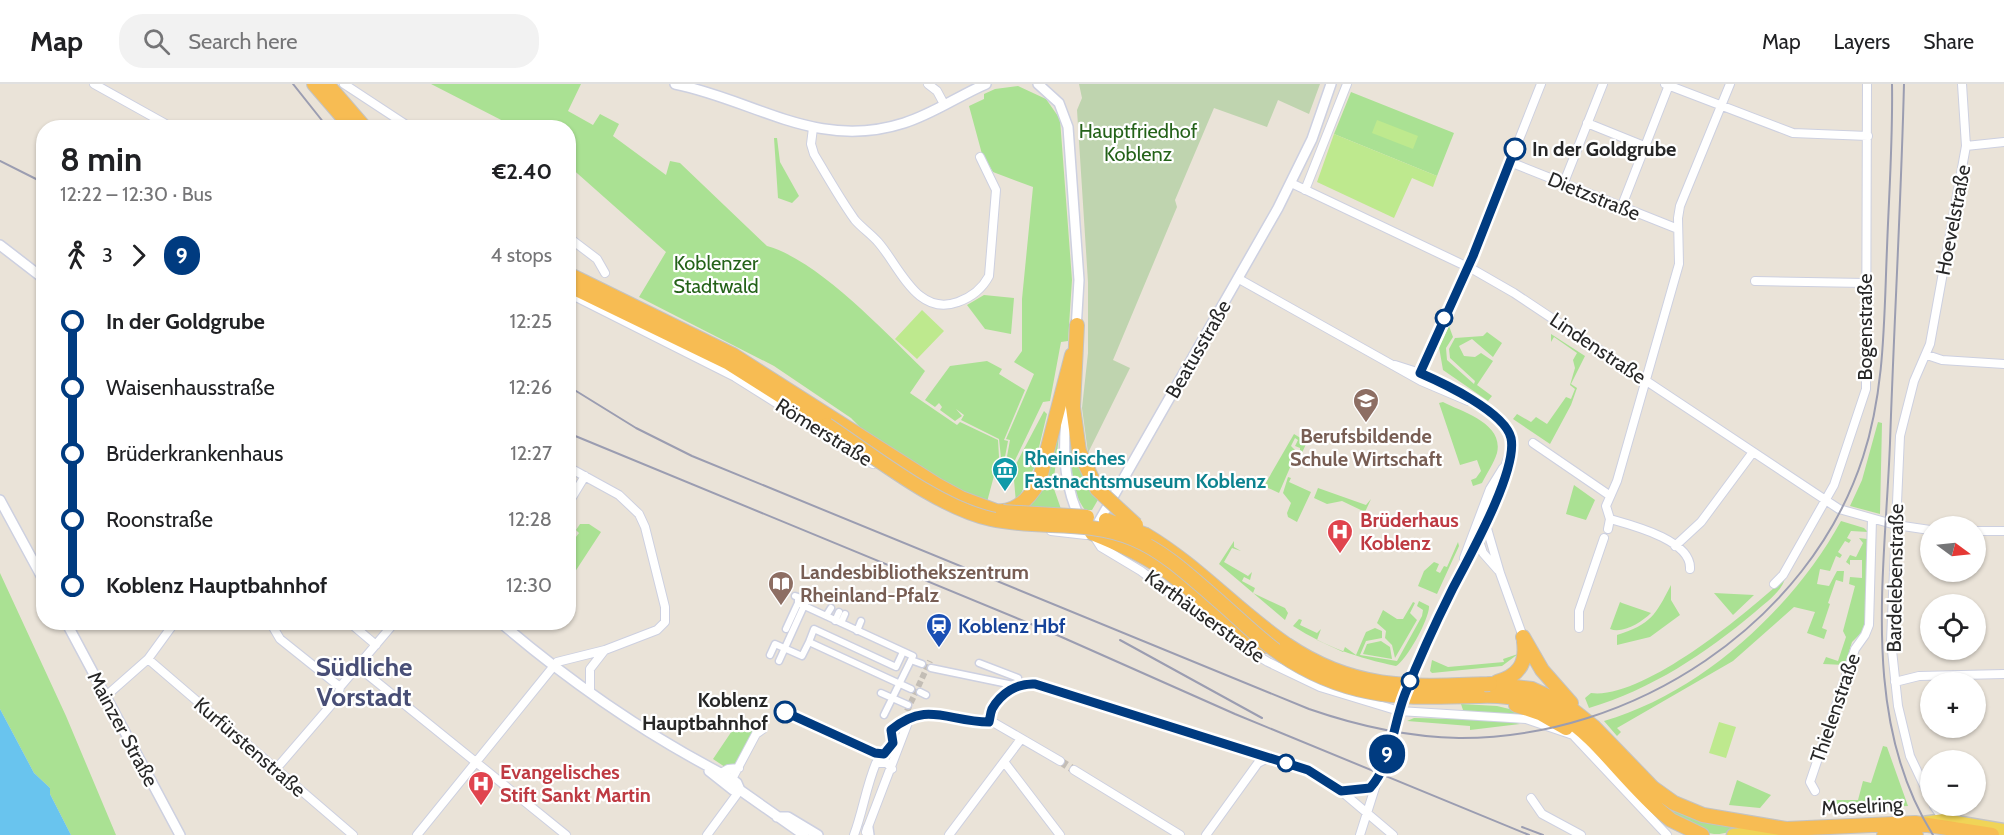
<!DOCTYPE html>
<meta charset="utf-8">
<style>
body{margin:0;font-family:Cabin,sans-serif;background:#f2f2f2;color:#202124;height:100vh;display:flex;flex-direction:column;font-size:22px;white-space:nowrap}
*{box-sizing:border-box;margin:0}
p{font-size:20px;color:#757577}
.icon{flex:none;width:33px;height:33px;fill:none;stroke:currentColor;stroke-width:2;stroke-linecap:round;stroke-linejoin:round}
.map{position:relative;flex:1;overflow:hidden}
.side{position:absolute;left:36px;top:36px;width:540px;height:510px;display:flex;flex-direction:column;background:#fff;border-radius:24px;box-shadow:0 2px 4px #0004}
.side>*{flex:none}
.badge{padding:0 12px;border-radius:20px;font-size:21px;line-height:39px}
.needle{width:39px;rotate:105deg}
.controls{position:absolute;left:1920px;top:432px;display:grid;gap:12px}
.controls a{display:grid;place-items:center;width:66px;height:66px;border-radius:50%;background:#fff;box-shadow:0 2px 4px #0004;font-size:30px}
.map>.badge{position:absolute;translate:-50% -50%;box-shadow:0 0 0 3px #fff}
.legs{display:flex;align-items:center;gap:9px;height:66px;padding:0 24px;font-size:20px}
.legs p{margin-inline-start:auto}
.head{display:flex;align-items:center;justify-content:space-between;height:102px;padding:0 24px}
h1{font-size:33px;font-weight:700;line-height:45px}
ul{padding:0 24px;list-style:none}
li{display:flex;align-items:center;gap:21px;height:66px;font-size:22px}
li i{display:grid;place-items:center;width:9px;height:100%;margin:0 8px;background:currentColor}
li i::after{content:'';width:15px;height:15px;margin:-8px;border:4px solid;border-radius:50%;background:#fff}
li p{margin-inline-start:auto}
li:first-child i{background:linear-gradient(#0000 50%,currentColor 0)}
li:last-child i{background:linear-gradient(currentColor 50%,#0000 0)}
header{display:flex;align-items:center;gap:36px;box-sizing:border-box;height:84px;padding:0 30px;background:#fff;border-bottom:2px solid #e0e0e0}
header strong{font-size:28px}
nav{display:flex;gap:33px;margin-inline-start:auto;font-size:21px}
.search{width:420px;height:54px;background:#f2f2f2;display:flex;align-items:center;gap:15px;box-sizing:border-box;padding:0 21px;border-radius:24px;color:#757577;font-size:22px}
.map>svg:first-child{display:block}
.green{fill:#aae193}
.cemetery{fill:#bfd4af}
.pitch{fill:#bee98e}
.water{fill:#69c4ee}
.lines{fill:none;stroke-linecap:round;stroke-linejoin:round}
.pedestrian-tunnel{stroke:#c3bdb5;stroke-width:6;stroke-dasharray:6 3;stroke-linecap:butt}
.minor-tunnel{stroke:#c3bdb5;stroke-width:8;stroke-dasharray:8 4;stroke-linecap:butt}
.pedestrian-casing{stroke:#cdd0e0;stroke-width:9}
.minor-casing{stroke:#cdd0e0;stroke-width:10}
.tertiary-casing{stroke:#cdd0e0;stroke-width:12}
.primary-casing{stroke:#c3c3c3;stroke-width:15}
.trunk-casing{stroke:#c3c3c3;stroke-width:16}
.pedestrian{stroke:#fff;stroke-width:6}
.minor{stroke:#fff;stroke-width:8}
.tertiary{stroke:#fff;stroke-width:9}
.primary{stroke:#f0d457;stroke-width:12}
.trunk{stroke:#f7bc53;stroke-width:14}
.rail{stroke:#9b9db1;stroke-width:2}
.trunk-bridge-casing{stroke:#c3c3c3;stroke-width:16;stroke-linecap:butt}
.trunk-bridge{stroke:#f7bc53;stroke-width:14}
.line-1-casing{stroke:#fff;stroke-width:14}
.line-1{stroke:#003b80;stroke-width:9}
.stop-1-dot{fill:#fff;stroke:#003b80;stroke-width:3}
.labels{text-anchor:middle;stroke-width:4.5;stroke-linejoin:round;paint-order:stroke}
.park-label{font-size:20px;fill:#246219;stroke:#fff}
.stop-label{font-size:20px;font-weight:bold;fill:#272727;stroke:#fff;text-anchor:start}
.street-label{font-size:20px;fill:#272727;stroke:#fff}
.education-label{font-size:20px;font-weight:bold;fill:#785e54;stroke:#fff}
.culture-label{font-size:20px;font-weight:bold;fill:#0d838f;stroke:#fff;text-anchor:start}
.health-label{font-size:20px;font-weight:bold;fill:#be3a42;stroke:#fff;text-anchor:start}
.transit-label{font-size:20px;font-weight:bold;fill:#164399;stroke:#fff;text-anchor:start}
.district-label{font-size:26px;font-weight:bold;fill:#484e76;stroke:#fff}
</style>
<header>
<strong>Map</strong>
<div class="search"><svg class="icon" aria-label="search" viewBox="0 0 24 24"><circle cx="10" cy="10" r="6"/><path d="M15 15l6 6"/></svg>Search here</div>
<nav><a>Map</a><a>Layers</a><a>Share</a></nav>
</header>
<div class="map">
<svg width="2004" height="751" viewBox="0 0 2004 751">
<rect width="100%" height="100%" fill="#eae3d8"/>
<path class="green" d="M431 0H581L568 27 593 41 600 30 619 40 613 52 666 91 670 77 680 79 767 162C818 176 886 249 925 287L910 309 957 341 960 338 998 356 999 373 987 418 940 396 861 344 851 334 774 282 639 213 666 168 569 82 568 44 515 43Z
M1018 2 1046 15 1060 35 1072 196 1068 257 1061 258 1050 317 1043 318 1006 395 1003 394 1010 356 1006 355 1034 290 1014 278 1022 267V215L1033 103 993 88 982 70 969 22 984 15V10L995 5Z
M1351 8 1454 49 1437 92 1334 50Z
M774 54H777L780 78 799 112 792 119 778 114Z
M984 211 1014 214 1011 250 985 245 967 221Z
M1449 242 1453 253 1446 264 1447 276 1474 300 1475 297 1450 274 1449 265 1455 254 1483 252 1487 248 1502 259 1493 273 1472 255 1459 262 1464 272 1475 273 1481 269 1493 277 1477 301 1492 312 1488 317 1443 286 1439 263Z
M1551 250 1585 272 1571 300 1577 304 1571 321 1550 360 1513 335 1517 330 1531 338 1536 333 1547 340 1566 313 1571 315 1575 305 1570 301 1575 284 1573 276 1577 269 1554 253 1551 258Z
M987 277 1002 285 999 290 1025 306 1004 356 1008 357 1001 394 996 393 1001 374 999 355 961 336 964 331 956 325 962 332 955 337 940 326 942 323 939 319 935 323 925 316 950 282Z
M1443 318C1462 328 1504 339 1497 369 1494 379 1487 389 1482 399L1473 402 1471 396 1476 394 1481 387 1477 376 1460 381 1439 319Z
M1044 327 1047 330 1034 384 1016 419 1014 396 1008 395Z
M1062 327 1053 402 1061 425 1026 424C1051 400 1054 360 1062 327Z
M1878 338 1882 339 1880 430 1850 422 1862 396Z
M1070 342 1099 414 1092 426H1085C1068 403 1069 369 1070 342Z
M1294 350 1307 358 1300 373V364L1295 362 1298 356 1295 354 1291 362 1297 368 1295 372 1279 409 1264 402Z
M1288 393 1291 394 1289 398 1311 408 1297 438 1288 433 1287 429 1291 419 1283 409Z
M1574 401 1595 416 1586 436 1566 430Z
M1318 404 1366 421 1371 415 1365 428 1342 417 1327 420 1314 414Z
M1841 437 1864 444 1868 448 1851 447 1847 454 1851 456 1849 459 1845 457 1838 468 1842 471 1840 474 1836 472 1830 487 1820 485 1817 500 1829 502 1837 487H1844L1843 498 1836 496 1828 519 1830 520 1822 544 1827 546 1824 555 1807 549 1815 528 1794 523 1733 577 1617 644 1621 648 1617 652 1604 637C1702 609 1794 523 1841 437Z
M580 440H589L601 448 569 497V462L579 449 576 446Z
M1859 454 1867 455 1865 540 1861 549 1852 558 1845 581 1823 580 1826 573 1838 577 1846 553 1843 547 1855 502 1849 500 1850 493 1862 494V476H1850V481L1846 478 1850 471 1856 473 1863 459Z
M1234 457V463L1241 467 1232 464 1224 478 1248 492 1252 488 1250 496 1244 493 1242 497 1255 504 1253 509 1285 524 1288 529 1285 536 1219 480Z
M1458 458 1459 462 1437 510 1418 502 1424 487 1434 478 1439 480 1436 487 1440 489 1444 482 1447 483Z
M0 489 66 632 116 751H71L50 710V704L34 689 0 625Z
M1785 494C1782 508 1765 519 1755 528 1705 570 1652 605 1589 624L1585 614 1591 609C1643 616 1747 529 1785 494Z
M1671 501V516L1680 531 1650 553 1617 561V551C1651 540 1655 532 1671 501Z
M1714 509 1754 511 1733 531Z
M1419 517 1429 522C1430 534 1406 577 1396 582 1358 574 1326 563 1293 542L1299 535 1302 536 1300 541 1317 549 1321 545 1317 556 1343 568 1345 563 1356 571 1366 548 1375 544 1382 547V554L1366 557 1360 571 1397 577 1422 532 1423 526 1417 522Z
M1413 518 1415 519 1410 529 1417 536 1395 574 1392 561 1385 554 1386 547 1377 539 1383 526 1397 535H1403Z
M1620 518 1622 519 1651 529C1642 538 1623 550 1610 545Z
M1381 557 1390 563 1392 575 1363 570 1367 560Z
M1518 570 1502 582 1432 589 1430 587 1432 576 1448 583 1504 578 1503 575Z
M1461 620 1497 622 1538 632 1464 629Z
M742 632 761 642 737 679 725 683 713 675Z
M1414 634 1505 636 1520 640 1470 646V642L1407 637Z
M1883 662 1887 663 1908 722 1828 725V716H1858L1863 697 1871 699Z
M1737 696 1771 711 1760 724 1729 721Z
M1654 710 1709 738 1747 744C1737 745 1723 751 1714 750 1692 747 1666 727 1654 710Z"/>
<path class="cemetery" d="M1079 0H1320L1309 30 1278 16 1267 43 1214 24 1175 116 1177 123 1113 276 1130 284 1088 369 1082 324 1088 269V198L1077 26 1082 14Z"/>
<path class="pitch" d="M1377 36 1418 52 1413 65 1372 49Z
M1334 50 1437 92 1433 103 1412 94 1394 134 1317 98Z
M922 226 944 247 917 275 895 255Z
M1719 638 1736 643 1726 674 1709 669Z"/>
<path class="water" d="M0 625 34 689 50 704V710L71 751H0Z"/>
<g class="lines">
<path class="pedestrian-tunnel" d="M907 627 930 577"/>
<path class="minor-tunnel" d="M1060 677 1074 686"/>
<defs>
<path id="pedestrian" d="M795 512 798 513V519L913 572 911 576 922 580
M826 532 831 524
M835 537 839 528
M841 539 845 530
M786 545 798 519
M857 547 861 537
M809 558 814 545 896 583 903 568
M770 571 775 560 802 572 809 558 911 605
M779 577 808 513
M979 579 1018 594
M931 584 1013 601
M920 608 926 611
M881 609 908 621
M884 631 911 576"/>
<path id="minor" d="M94 0 173 44
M344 0 411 44
M928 0 937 7 944 20
M1665 0 1793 49 1868 52
M1587 39 1644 62
M813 44 811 60 814 70C827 92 840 115 855 136 862 144 871 150 878 158 900 183 917 233 958 218 972 213 982 205 989 192L996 106 980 73
M1966 62 2004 58
M1510 78 1678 145
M1291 99 1474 186 1514 209 1839 425 1896 441 1930 446
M1563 101 1603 0
M1305 106 1347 0
M1621 124 1669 1
M568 153 597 175 605 189
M1239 195 1421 297 1468 317
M1755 197 1865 199
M568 209 735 293 873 380
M1927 271 1942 276 2004 280
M1420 289 1473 172 1541 0
M1533 359 1609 411
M568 420 585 392
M1610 435C1631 441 1692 456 1690 485
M1486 441 1500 489 1523 553
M1608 445 1610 435 1606 422 1617 397 1679 180 1678 134 1680 122 1730 0
M1051 447 1086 451 1092 449 1101 463 1141 487 1233 557 1268 578 1320 603 1399 627 1526 635 1573 651 1667 751
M1976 447H2004
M1478 454 1483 469 1498 486
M1675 462 1701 438 1753 368
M1464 474 1490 405 1503 384
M1774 500 1783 491 1834 401 1866 305 1867 0
M270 538 280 555 340 603
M349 538 376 561
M1579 544V527L1604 454
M148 575 353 751
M357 582 566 751
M1895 598 1919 592 2004 590
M590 608V585L604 567
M106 612 148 575 175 538
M991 637C985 612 1022 598 1041 601L1312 687 1341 707 1393 751
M991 637 1060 677
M1005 679 1060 751
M276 685 338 613 340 603 395 538
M1074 686 1180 751
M721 689 728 685 739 684
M732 695 756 650 763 645
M1341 707 1368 705 1378 692
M1815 707 1810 698 1855 565 1865 551 1869 541 1872 435
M1531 714 1542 730 1581 751
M1930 714 1910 672 1898 622 1891 557 1896 441 1900 352 1914 297 1930 260 1966 62 1962 0
M1934 722 1944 736
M866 748 910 633 928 630 991 637
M417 751 557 578 605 566 657 546 665 538V523L645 443 639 430 619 411 568 383
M707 751 740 706
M854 751C863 727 866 703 876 679H887L892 685
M949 751 1021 655
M1206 751 1258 679 1270 673
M1360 751 1404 612 1453 504 1484 445 1512 362 1507 345 1496 333 1455 306 1420 289 1395 281"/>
<path id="tertiary" d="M675 0C755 16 817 67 904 39 933 30 958 12 986 0
M1038 0 1059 19 1068 43 1079 196 1076 246
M0 161 44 195
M1068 314C1063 357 1061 394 1080 435
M0 416 44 497
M1093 448 1278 124 1312 55 1331 0
M66 538 180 751
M500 538C570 598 650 653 732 695L737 699 740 706
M709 687 733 706H740L804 751
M777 733H788L818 751
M868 744 869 751"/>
<path id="primary" d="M1923 739 1944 736 2004 746
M1733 751 1776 746"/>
<path id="trunk" d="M314 0 352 44
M327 0 365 44
M568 190 733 271 937 401 961 414 996 427C1016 430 1030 413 1039 398L1072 271
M568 201 729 279 827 341
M1077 241 1073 323 1079 367
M1092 449C1117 459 1140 469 1162 484 1198 509 1226 541 1265 562
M1146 451C1198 482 1237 527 1287 561
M1523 553 1542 586 1571 619
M1497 598C1518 592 1527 580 1524 558
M1490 600 1532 605 1565 620 1594 643 1653 704 1674 719 1703 731 1786 745 1915 739 1992 751
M1479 612C1575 608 1597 670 1660 727L1671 736 1702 751
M1516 621 1540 629 1566 644
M1884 751H1916"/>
</defs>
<use href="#pedestrian" class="pedestrian-casing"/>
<use href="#minor" class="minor-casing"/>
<use href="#tertiary" class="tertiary-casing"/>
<use href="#primary" class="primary-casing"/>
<use href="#trunk" class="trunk-casing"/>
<use href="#pedestrian" class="pedestrian"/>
<use href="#minor" class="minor"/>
<use href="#tertiary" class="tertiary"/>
<use href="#primary" class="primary"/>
<use href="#trunk" class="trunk"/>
<path class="rail" d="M293 0 328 44
M1904 0C1901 120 1894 240 1890 359 1885 489 1860 635 1933 751
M0 77 44 99
M568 302 636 344 692 372 1309 625C1358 642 1408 653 1459 654 1632 655 1809 540 1863 373 1885 306 1884 234 1887 164 1889 109 1893 55 1892 0
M568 349 1048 547 1235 630 1529 751
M1120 556 1262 634
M1522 743 1543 751"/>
<defs>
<path id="trunk-bridge" d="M827 341C874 372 937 423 991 435 1039 446 1087 435 1134 455 1167 469 1194 496 1221 519 1243 538 1266 562 1291 577 1355 616 1407 614 1479 612
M1079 367 1097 405 1136 441
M1003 428 1087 433
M1106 436 1146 451
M1287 561C1355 607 1412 603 1490 600"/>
</defs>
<use href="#trunk-bridge" class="trunk-bridge-casing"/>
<use href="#trunk-bridge" class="trunk-bridge"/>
</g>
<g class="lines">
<defs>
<path id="line-1" d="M785 628 875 669 884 670 893 659 891 646C927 616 948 638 989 638 990 635 990 630 992 625 1001 609 1017 599 1035 600L1308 686 1341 707 1370 704C1392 680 1393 640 1405 610 1419 575 1435 540 1452 506 1468 475 1518 387 1511 354 1505 328 1443 299 1420 289L1473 172 1515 65"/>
</defs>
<use href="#line-1" class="line-1-casing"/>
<use href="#line-1" class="line-1"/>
</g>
<defs>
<symbol id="school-pin" viewBox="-11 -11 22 30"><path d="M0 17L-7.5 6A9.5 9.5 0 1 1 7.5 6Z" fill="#8d6e63" stroke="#fff"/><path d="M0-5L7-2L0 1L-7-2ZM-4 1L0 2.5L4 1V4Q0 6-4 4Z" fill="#fff"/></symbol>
<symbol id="museum-pin" viewBox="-11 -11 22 30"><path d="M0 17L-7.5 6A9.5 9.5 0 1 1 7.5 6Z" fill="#0f9aa8" stroke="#fff"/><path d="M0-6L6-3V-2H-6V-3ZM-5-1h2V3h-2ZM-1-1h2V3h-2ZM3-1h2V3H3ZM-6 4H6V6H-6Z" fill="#fff"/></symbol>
<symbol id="hospital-pin" viewBox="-11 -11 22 30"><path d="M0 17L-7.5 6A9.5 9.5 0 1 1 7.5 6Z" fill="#e0444e" stroke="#fff"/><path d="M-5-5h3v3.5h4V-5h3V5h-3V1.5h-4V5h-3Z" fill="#fff"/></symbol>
<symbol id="library-pin" viewBox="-11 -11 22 30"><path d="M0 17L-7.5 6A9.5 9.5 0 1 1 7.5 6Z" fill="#8d6e63" stroke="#fff"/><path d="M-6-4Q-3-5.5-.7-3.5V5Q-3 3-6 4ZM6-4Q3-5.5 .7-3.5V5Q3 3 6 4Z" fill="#fff"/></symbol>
<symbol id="station-pin" viewBox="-11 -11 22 30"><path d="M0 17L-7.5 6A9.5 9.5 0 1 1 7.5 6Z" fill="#1a4fb4" stroke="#fff"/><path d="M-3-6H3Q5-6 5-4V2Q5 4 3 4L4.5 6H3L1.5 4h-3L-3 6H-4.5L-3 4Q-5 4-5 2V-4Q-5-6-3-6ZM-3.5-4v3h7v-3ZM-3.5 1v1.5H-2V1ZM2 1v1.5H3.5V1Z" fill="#fff"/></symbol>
</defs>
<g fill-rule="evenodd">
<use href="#school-pin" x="1351" y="302" width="30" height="40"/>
<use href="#museum-pin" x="990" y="371" width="30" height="40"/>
<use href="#hospital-pin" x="1325" y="433" width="30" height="40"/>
<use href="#library-pin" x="766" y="485" width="30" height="40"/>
<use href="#station-pin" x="924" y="527" width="30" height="40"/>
<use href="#hospital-pin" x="466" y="685" width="30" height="40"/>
</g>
<g class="stop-1-dot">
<circle cx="1515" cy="65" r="10"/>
<circle cx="1444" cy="234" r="8"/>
<circle cx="1410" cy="597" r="8"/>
<circle cx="785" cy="628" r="10"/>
<circle cx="1286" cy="679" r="8"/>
</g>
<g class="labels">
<g class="park-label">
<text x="1138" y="54">Hauptfriedhof<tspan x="1138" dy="23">Koblenz</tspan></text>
<text x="716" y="186">Koblenzer<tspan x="716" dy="23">Stadtwald</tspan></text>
</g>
<g class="stop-label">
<text x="1532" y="72">In der Goldgrube</text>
<text x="768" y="623" text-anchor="end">Koblenz<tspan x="768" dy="23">Hauptbahnhof</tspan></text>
</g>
<g class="street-label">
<text transform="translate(1594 112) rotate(22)" y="7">Dietzstraße</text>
<text transform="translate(1953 136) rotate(-79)" y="7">Hoevelstraße</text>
<text transform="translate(1865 243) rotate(-90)" y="7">Bogenstraße</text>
<text transform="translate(1598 264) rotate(34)" y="7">Lindenstraße</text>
<text transform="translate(1198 265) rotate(-60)" y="7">Beatusstraße</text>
<text transform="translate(824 348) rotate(32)" y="7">Römerstraße</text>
<text transform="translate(1895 494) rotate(-89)" y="7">Bardelebenstraße</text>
<text transform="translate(1205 532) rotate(36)" y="7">Karthäuserstraße</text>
<text transform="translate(1835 624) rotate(-71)" y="7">Thielenstraße</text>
<text transform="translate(123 645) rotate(62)" y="7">Mainzer Straße</text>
<text transform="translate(250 663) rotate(41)" y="7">Kurfürstenstraße</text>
<text transform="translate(1862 722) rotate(-3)" y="7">Moselring</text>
</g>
<g class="education-label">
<text x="1366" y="359">Berufsbildende<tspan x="1366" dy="23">Schule Wirtschaft</tspan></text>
<text x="800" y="495" text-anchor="start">Landesbibliothekszentrum<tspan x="800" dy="23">Rheinland-Pfalz</tspan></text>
</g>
<g class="culture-label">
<text x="1024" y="381">Rheinisches<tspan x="1024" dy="23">Fastnachtsmuseum Koblenz</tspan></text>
</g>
<g class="health-label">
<text x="1360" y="443">Brüderhaus<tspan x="1360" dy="23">Koblenz</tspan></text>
<text x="500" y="695">Evangelisches<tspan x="500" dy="23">Stift Sankt Martin</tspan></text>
</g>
<g class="transit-label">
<text x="958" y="549">Koblenz Hbf</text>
</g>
<g class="district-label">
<text x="364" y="592">Südliche<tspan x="364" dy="30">Vorstadt</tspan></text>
</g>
</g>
</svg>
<div class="controls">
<a><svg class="needle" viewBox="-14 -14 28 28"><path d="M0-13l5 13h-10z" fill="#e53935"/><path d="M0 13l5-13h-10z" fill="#757577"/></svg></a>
<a><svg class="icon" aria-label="locate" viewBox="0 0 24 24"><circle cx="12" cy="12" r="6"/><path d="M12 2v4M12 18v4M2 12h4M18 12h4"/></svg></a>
<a>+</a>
<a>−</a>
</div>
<b class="badge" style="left:1387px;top:670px;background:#003b80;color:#fff">9</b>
<section class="side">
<div class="head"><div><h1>8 min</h1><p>12:22 – 12:30 · Bus</p></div><b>€2.40</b></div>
<div class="legs"><svg class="icon" aria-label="walk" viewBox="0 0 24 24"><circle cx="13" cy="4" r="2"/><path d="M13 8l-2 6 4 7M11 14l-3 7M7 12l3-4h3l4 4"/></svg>3<svg class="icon" aria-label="forward" viewBox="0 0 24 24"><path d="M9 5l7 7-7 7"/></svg><b class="badge" style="background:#003b80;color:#fff">9</b><p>4 stops</p></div>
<ul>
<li><i style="color:#003b80"></i><b>In der Goldgrube</b><p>12:25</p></li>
<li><i style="color:#003b80"></i><span>Waisenhausstraße</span><p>12:26</p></li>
<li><i style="color:#003b80"></i><span>Brüderkrankenhaus</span><p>12:27</p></li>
<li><i style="color:#003b80"></i><span>Roonstraße</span><p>12:28</p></li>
<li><i style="color:#003b80"></i><b>Koblenz Hauptbahnhof</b><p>12:30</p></li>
</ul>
</section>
</div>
